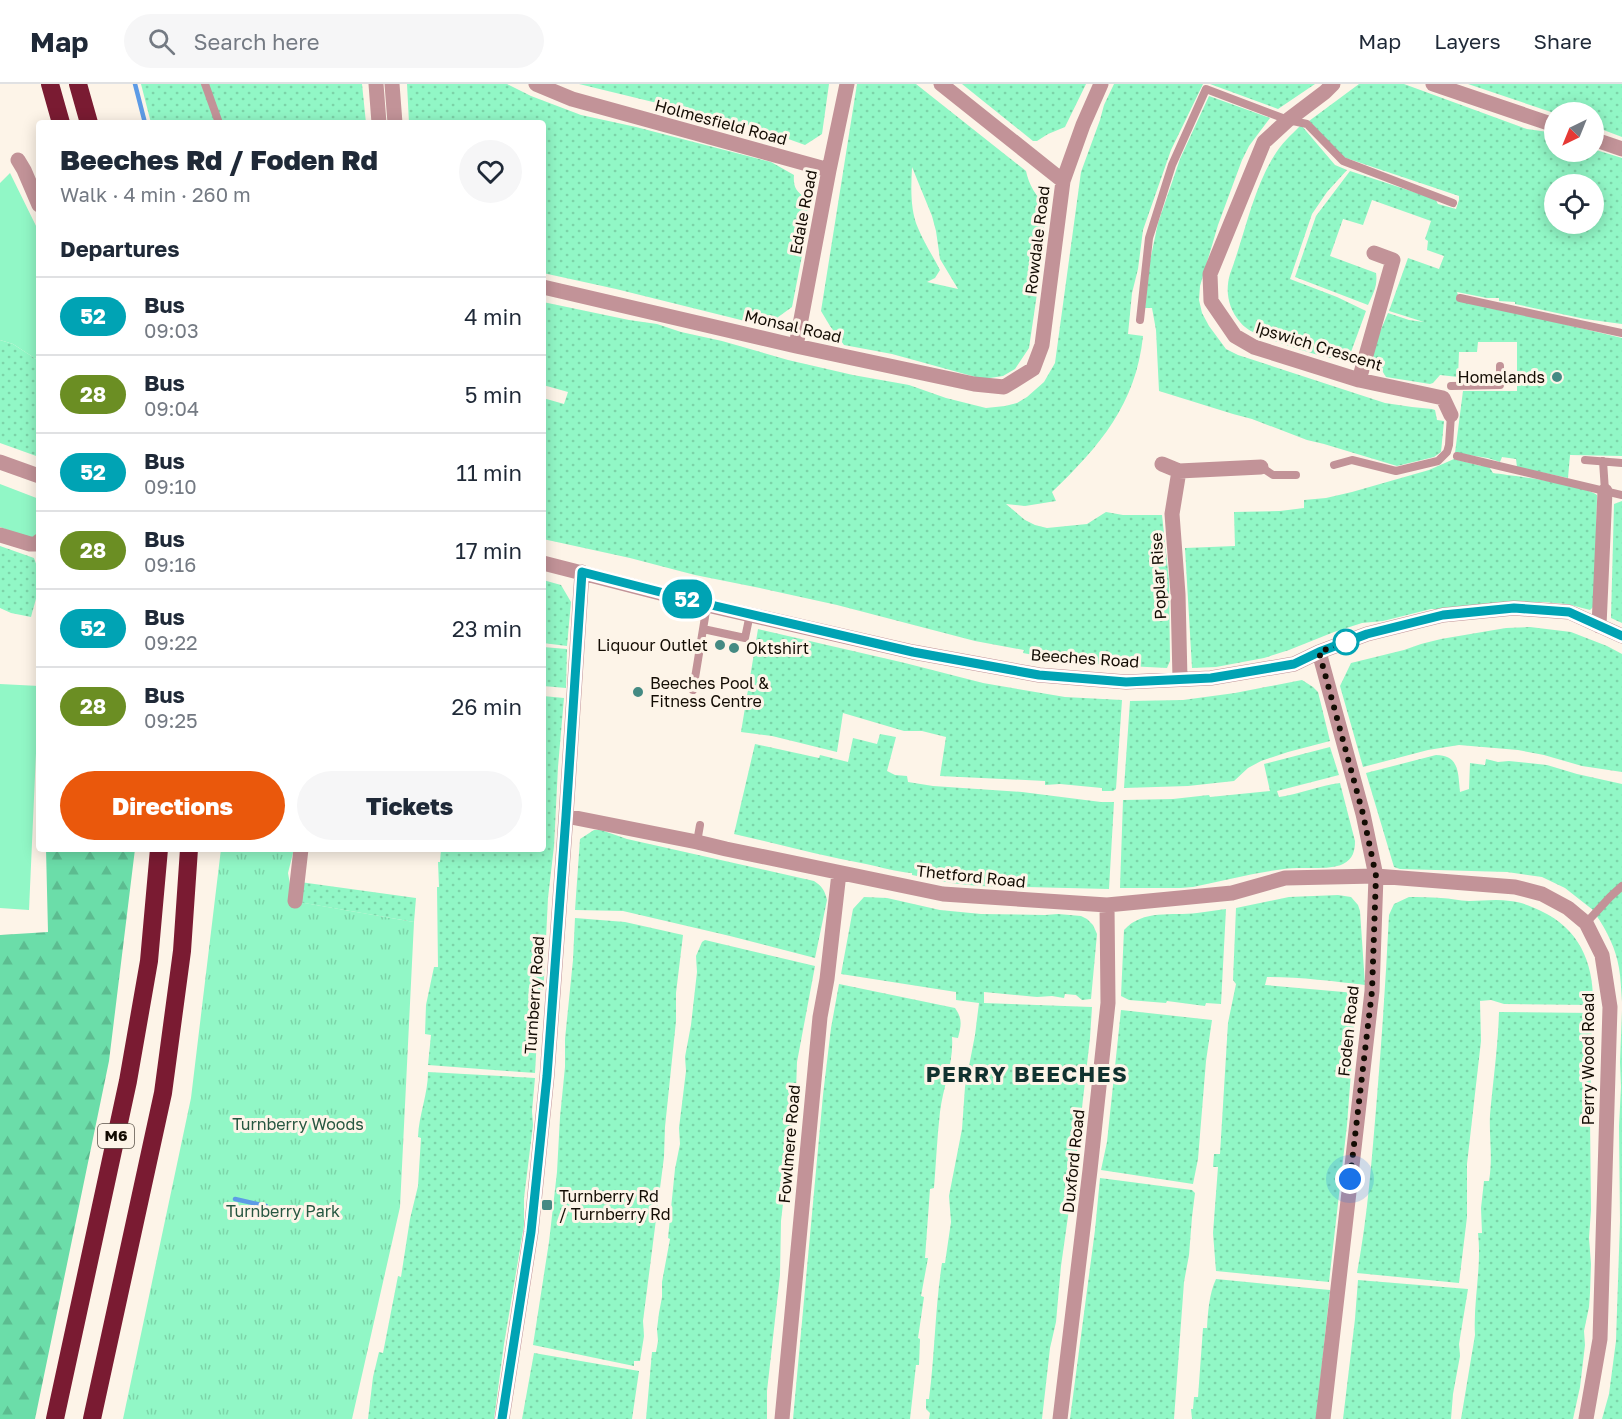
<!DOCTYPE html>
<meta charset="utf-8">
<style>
body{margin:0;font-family:"Golos Text",sans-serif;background:#f6f6f7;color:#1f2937;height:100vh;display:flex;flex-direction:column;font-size:22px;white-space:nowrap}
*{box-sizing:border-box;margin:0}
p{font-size:20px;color:#747a83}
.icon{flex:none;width:33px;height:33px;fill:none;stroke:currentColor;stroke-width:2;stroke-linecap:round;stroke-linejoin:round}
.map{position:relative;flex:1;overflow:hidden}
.panel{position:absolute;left:36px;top:36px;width:510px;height:732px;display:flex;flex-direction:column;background:#fff;border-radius:6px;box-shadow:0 3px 15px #0003}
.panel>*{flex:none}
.badge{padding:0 12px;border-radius:20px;font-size:21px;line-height:39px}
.needle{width:39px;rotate:223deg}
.fabs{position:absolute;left:1544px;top:18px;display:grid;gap:12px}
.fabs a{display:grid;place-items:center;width:60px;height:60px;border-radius:50%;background:#fff;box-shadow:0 3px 15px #0003;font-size:30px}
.you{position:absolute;width:30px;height:30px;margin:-15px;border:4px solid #fff;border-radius:50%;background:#1a73e8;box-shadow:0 0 0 9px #1a73e833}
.map>.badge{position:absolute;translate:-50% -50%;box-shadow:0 0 0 3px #fff}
h2{padding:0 24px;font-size:22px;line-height:54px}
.round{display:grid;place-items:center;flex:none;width:63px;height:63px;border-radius:32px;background:#f6f6f7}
.overview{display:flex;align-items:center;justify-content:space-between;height:102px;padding:0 24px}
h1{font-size:28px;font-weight:800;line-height:45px}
.action{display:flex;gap:12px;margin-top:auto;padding:12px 24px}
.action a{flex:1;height:69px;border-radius:36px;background:#ea580c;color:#fff;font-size:24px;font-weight:800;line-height:69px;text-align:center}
.action a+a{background:#f6f6f7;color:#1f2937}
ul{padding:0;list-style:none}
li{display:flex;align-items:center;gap:18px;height:78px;padding:0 24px;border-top:2px solid #e0e1e3}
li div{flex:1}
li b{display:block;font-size:22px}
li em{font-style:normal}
li .badge{min-width:66px;font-weight:700;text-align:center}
header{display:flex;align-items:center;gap:36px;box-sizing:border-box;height:84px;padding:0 30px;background:#fff;border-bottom:2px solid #e0e1e3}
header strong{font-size:28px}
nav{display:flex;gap:33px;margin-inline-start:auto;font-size:21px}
.search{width:420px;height:54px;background:#f6f6f7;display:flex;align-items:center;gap:15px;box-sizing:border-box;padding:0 21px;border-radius:33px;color:#747a83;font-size:22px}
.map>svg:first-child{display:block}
.grass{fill:#91f7c6}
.forest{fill:url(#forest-firs)}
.park{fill:url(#park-tufts)}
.garden{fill:url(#garden-dots);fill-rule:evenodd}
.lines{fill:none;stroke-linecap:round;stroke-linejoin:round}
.stream{stroke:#5d9be6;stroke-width:4.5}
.lane{stroke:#c29398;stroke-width:8}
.street{stroke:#c29398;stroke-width:15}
.highway{stroke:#7a1b32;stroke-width:18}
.line-casing{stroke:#fff;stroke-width:14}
.line{stroke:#00a3b4;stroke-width:9}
.walk{stroke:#130c03;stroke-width:6;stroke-dasharray:0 10.8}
.poi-dot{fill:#448a83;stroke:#fdf4e8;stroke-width:2}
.stop-dot{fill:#fff;stroke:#00a3b4;stroke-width:3}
.labels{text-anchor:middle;stroke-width:6;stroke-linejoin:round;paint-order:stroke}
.shield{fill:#fdf4e8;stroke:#595248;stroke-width:1.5}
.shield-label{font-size:15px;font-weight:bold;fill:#130c03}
.street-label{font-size:16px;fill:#130c03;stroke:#fdf4e8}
.poi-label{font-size:16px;fill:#130c03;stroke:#fdf4e8;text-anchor:start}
.park-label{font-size:16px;fill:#265640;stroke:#fdf4e8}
.district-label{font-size:22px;font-weight:bold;letter-spacing:1.5px;fill:#10322f;stroke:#fdf4e8}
</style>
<header>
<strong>Map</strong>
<div class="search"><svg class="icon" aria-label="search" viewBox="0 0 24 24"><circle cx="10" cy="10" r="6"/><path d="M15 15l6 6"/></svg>Search here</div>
<nav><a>Map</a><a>Layers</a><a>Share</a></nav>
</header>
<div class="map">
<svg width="1622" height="1335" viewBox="0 0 1622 1335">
<defs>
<pattern id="forest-firs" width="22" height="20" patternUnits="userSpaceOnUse" patternTransform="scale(1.5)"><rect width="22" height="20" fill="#6bdda9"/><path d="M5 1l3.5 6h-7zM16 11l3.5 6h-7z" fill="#5cbc90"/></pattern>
<pattern id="park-tufts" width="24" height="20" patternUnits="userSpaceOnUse" patternTransform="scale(1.5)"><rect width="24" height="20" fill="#91f7c6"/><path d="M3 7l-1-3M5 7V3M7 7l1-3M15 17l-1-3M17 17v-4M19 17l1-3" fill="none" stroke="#7cd3a8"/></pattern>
<pattern id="garden-dots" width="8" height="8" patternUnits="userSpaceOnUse" patternTransform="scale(1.5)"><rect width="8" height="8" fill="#91f7c6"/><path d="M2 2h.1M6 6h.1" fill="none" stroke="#7cd3a8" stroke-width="1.8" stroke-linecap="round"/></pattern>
</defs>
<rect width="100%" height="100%" fill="#fdf4e8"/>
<path class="grass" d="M10 89 39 148V277L13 260 0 256V99Z
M0 400 39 415V439L36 452 29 454 0 443Z
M0 600 39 602 29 826 0 824Z"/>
<path class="forest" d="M46 765H135L109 977 35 1335H0V851L48 848Z"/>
<path class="park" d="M221 765H294L288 789 293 817 414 838 400 1123 352 1335H123L191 1014Z"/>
<path class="garden" d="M141 0H362L366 39H151Z
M407 0H507L531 12 581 31 636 43 771 78 794 91C793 102 796 108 805 113L808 129 806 151 792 223 774 236 754 225 749 238 616 205 543 189V39H409Z
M579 0H829L822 50 805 61 755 43 727 36Z
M857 0H916L1026 87C1029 102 1036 111 1046 123L1039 196 1029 264 1015 285 1003 292 983 295 892 270 844 261 830 242 821 227ZM912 83 932 132 936 147 940 175 958 205 927 198 935 194 940 186C933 172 924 159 918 144 910 126 911 103 912 83Z
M962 0H1086L1065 43 1048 50 1037 57H1033Z
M1114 0H1203L1171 66 1143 146 1138 185 1132 209 1128 250 1143 252C1136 320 1100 362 1052 408L1056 417 1025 422 1006 420 1025 436 1035 441 1047 444 1087 440 1106 428 1123 431H1162L1169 496 1170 577 1167 584 1108 581 1065 577 1023 569 1024 566 975 557 837 521 760 504 695 491 630 474 543 455V314L564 320 568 308 543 301V218L629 236 657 240 681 248 722 257 788 276 853 291 909 301 946 314 986 324 1005 322 1017 319 1027 313 1044 298 1055 279 1081 88 1100 36 1104 21Z
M1210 0H1315L1278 25Z
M1359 0H1404L1527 45 1548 48 1554 51V68H1593V65L1622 74V240L1585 235 1515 220V218L1499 217V214H1487L1457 208 1460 217 1488 222 1622 254V372L1570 371 1568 394 1517 383 1516 375 1502 373 1500 378 1488 374 1455 369 1463 307H1517V258H1478L1477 268H1459L1458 293 1440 291 1433 299 1430 300 1386 293 1371 269 1388 229 1409 236 1424 238 1389 227 1408 174 1439 185 1444 172 1427 166 1428 157 1425 155 1431 137 1372 116 1363 141 1343 135 1330 172 1376 189C1378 201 1373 210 1368 221L1295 193 1316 132 1350 87 1435 115 1438 120 1456 125 1459 116V112L1343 73 1309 37ZM1554 100H1593V140H1554Z
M1468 0H1622V53L1593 42V28L1554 29Z
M1209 12 1270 34 1249 62 1242 76 1218 141 1200 202 1199 216 1202 229 1209 242 1226 265 1238 271 1385 319 1412 323 1432 325 1435 326 1437 336 1444 337 1441 368 1434 373 1397 382 1324 360 1307 356 1252 335 1233 330 1159 307 1156 246 1152 224H1145L1150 177 1158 139 1180 75Z
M1301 41 1335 81 1347 86 1327 108 1312 130 1290 195 1337 213 1366 227 1351 268C1346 271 1340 274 1334 274 1326 275 1264 254 1255 249 1250 247 1243 242 1240 238 1228 224 1225 207 1230 190 1244 153 1253 105 1274 72 1281 60 1291 51 1301 41Z
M0 256 13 260 39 277V373L0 359Z
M1454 375 1481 382 1488 381 1493 389C1515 392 1582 400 1597 411L1595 516 1593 523 1590 526 1567 520 1543 518 1455 525H1431L1383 537 1362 539 1334 548 1289 566 1264 574 1216 583 1192 584 1185 464 1235 462 1234 428 1280 427 1304 424V416L1326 414 1352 408 1429 386Z
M1622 417V539L1611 534 1614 420Z
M0 462 34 474C43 496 37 511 31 533L11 529 0 524Z
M543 496 561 501 571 518 567 562 543 559Z
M1530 543 1571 548 1607 562 1622 570V688L1582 682 1544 671 1518 666 1459 661 1428 666 1363 683 1340 602 1351 579 1404 566 1421 560 1441 555 1506 544Z
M758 545 905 579 983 599 1065 613 1122 616 1116 705 1113 707H1102V704L1060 700 1045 701V697L940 692 946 653 922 647H904L843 629 837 668 772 652 741 648Z
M543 563 567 565 566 604 543 602Z
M1302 596 1313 603 1318 608 1330 657 1288 668 1261 677 1248 684 1234 697 1188 702 1124 704 1130 617 1183 616 1235 609Z
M543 612 564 614 558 683 554 762 548 814 544 895 538 937 535 989 428 981 431 951 425 950 426 921 434 883H438L437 803H439L438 778H440L441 765H543Z
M880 650 896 653 887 687 895 691 907 692 908 698 933 702 1022 708 1101 718H1114L1109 805 978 802 951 799 912 791V789C896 788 881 783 866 780 821 772 778 760 734 750L755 660 819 674 820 671 848 678 853 654 877 660Z
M1330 663 1339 691 1277 707 1279 713C1300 710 1318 702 1340 699L1355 757C1355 767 1353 775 1343 780 1329 787 1300 782 1284 785 1253 789 1223 797 1193 803L1180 804H1120L1123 716 1173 715 1209 711 1210 713 1270 707 1264 680Z
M1436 671C1460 671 1458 690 1460 708L1469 705 1470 679 1485 681 1486 675 1498 678 1509 677 1547 681 1577 690 1622 700V799L1593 826 1565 804 1542 793 1507 788 1400 785 1394 783 1366 689Z
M594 746H601L627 755 814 797C822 802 825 807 827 816L815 874 730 852 623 827 575 826 580 755Z
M300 798 416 814 414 838 298 818Z
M1622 806V918C1621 907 1621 895 1619 884 1616 865 1607 847 1596 831Z
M1338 811 1351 813 1358 821 1360 827 1365 901C1332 897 1300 893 1267 893L1265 901 1355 909 1353 962 1347 1041 1329 1198 1216 1187 1213 1149 1218 1083H1213L1214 1070H1220L1228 939 1236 900 1233 896 1236 824 1289 813Z
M864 813 887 814 940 826 981 830 1045 831 1058 830 1081 832 1087 835 1093 841 1097 850 1091 915 1082 916 1076 911 1065 910 1064 914 1052 912 1037 913 984 908V919L1092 923 1090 954 1076 1076 1061 1182 1056 1238 1050 1264 1042 1335H929L930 1329 926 1325V1315H929C935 1269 935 1224 942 1179H945L951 1138 949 1112 962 1045 965 1003 975 951 979 919 956 916V908L841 890 853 825Z
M1409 813C1419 813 1430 813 1441 814 1450 814 1459 817 1469 817 1482 817 1496 815 1510 817 1521 818 1531 822 1541 827 1580 845 1594 880 1593 921L1504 920 1491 916 1480 917 1481 957 1467 1080V1133L1459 1199 1357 1189C1368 1131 1372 1072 1377 1013 1382 952 1386 892 1389 831L1394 820Z
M1226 825 1221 920 1206 919 1205 922 1167 917 1166 919 1129 916 1121 912 1124 846C1143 825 1172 832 1197 829 1207 828 1216 826 1226 825Z
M575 834 625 838 683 851 676 909V937L665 1043 664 1073 643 1237 644 1252 640 1277H634V1282L533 1261 549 1158 557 1088 560 1033 565 983V955L573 876Z
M705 856 815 882 797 978 796 1007 781 1137 780 1191 767 1307V1335H646L652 1268H656L658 1257 657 1245 659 1229 662 1213V1198L670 1155 668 1154 675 1085 680 1060 679 1044 686 987 685 973 691 941 697 888 696 872 702 858Z
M839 900 955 924C963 935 961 942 958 954L952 953C954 978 943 1003 940 1028 937 1054 936 1079 934 1104L930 1105 925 1174H928L921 1212 924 1213 918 1254 920 1255 919 1281H916L910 1335H793L823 1011 831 944Z
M1121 926 1212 936 1206 977 1198 1075 1193 1100 1101 1086 1107 1058Z
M1622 926V1335H1602L1609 1310 1616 1257 1620 1137 1619 1042 1621 1003 1620 978Z
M1499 928 1592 929 1590 1034 1591 1126 1589 1154 1591 1180 1590 1209 1589 1223 1584 1247 1585 1261 1580 1303 1573 1335H1461L1475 1251C1473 1217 1482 1183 1478 1149H1482L1481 1124 1484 1097H1489C1493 1074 1489 1053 1490 1031 1493 997 1498 963 1499 928Z
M428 988 535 994 532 1027 533 1041 524 1114V1141L504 1260 494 1335H368L373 1293 379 1268 383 1269 398 1192 401 1193 410 1135 418 1102 421 1054 418 1053C419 1030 428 1010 428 988Z
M1100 1094 1192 1106 1195 1109 1192 1133 1189 1171 1184 1198 1174 1335H1070L1095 1146Z
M1216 1195 1330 1206 1316 1335H1192L1191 1325H1193L1194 1313H1198L1203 1244H1207C1208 1228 1209 1210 1216 1195Z
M1358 1196 1468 1205 1459 1260 1460 1272 1453 1310 1451 1335H1343L1355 1235Z
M534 1269 639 1287 632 1335H522Z"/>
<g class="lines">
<path class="stream" d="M135 0 145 39
M235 1115 266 1122"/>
<path class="lane" d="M205 0 219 39
M1460 214 1622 249
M1140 236 1149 154 1172 81 1206 5 1288 36 1307 40 1343 77 1453 119
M1451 302 1500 301V282
M1457 372 1622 411
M1585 376 1622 379
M1603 377 1605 407
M1334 381 1352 376 1396 387 1438 377 1447 368 1449 361 1451 331
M1261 383 1273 391H1296
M703 545 745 554 750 530
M693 606 707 521
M697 758 700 741
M1586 839 1610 813 1622 802"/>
<path class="street" d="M376 0 379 39
M392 0 395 39
M536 0 572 15 829 86
M941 0 1063 97
M1333 0 1325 8 1288 36 1264 58 1210 190 1211 217 1235 252 1254 263 1359 296 1443 314 1451 331
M1433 0 1554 41
M1593 55 1622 65
M18 76 24 86 39 121
M543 203 796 262 974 300 1004 303 1033 285 1042 261 1063 97 1083 41 1101 0
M796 262 829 86 847 0
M1359 296 1393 176 1374 169
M0 378 39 392
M1162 380 1179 387 1261 383
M1179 387 1172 430 1178 510 1180 595
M0 451 30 460H36L39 457
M543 479 707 521 913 568 1039 591 1126 598 1211 594 1294 580 1319 568 1367 550 1443 531 1514 524 1569 528 1622 552
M1599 542 1605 407
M1319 568 1363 730 1376 792 1372 907 1323 1335
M566 732 697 758 726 765 943 810 1107 821 1232 809 1285 794 1376 792 1515 803 1542 810 1568 824 1586 839 1602 871 1610 923 1600 1255 1586 1335
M295 817 301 765
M502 1335 531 1148 547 992 566 732 582 488
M782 1335 820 933 827 895 839 789
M1060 1335 1090 1086 1108 919 1107 821"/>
<path class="highway" d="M50 0 61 39
M78 0 89 39
M55 1335 128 997 149 877 159 765
M92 1335 163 1009 182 867 189 765"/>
</g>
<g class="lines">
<defs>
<path id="line" d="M502 1335 531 1148 547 992 566 732 582 488 707 520 913 568 1039 591 1126 598 1211 594 1294 580 1319 568 1367 550 1443 531 1514 524 1569 528 1622 552"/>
</defs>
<use href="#line" class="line-casing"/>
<use href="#line" class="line"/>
<path class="walk" d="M1346 558 1351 556 1319 568 1363 730 1376 792 1372 907 1350 1095"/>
</g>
<g class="poi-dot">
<circle cx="1557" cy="293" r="6"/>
<circle cx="720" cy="561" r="6"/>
<circle cx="734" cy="564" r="6"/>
<circle cx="638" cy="608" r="6"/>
<rect x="541" y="1115" width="12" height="12" rx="3"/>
</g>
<circle class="stop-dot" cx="1346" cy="558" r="12"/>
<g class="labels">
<rect class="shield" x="98" y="1040" width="36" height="24" rx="4.5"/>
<g class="shield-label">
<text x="116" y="1057">M6</text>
</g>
<g class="street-label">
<text transform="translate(721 38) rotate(15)" y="6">Holmesfield Road</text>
<text transform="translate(803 128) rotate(-79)" y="6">Edale Road</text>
<text transform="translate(1037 156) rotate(-83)" y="6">Rowdale Road</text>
<text transform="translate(793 242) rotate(13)" y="6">Monsal Road</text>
<text transform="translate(1319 262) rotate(17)" y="6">Ipswich Crescent</text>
<text transform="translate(1158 492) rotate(-93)" y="6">Poplar Rise</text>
<text transform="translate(1085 574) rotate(4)" y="6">Beeches Road</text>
<text transform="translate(971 792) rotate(6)" y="6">Thetford Road</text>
<text transform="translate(534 911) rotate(-86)" y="6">Turnberry Road</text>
<text transform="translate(1348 947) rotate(-84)" y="6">Foden Road</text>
<text transform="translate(1588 975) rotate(-90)" y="6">Perry Wood Road</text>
<text transform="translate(789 1060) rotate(-85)" y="6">Fowlmere Road</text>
<text transform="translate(1073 1077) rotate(-84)" y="6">Duxford Road</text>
</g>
<g class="poi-label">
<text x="1545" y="299" text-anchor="end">Homelands</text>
<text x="708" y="567" text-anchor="end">Liquour Outlet</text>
<text x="746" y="570">Oktshirt</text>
<text x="650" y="605">Beeches Pool &amp;<tspan x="650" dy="18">Fitness Centre</tspan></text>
<text x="559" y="1118">Turnberry Rd<tspan x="559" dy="18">/ Turnberry Rd</tspan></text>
</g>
<g class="park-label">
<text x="298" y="1046">Turnberry Woods</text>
<text x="283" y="1133">Turnberry Park</text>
</g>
<g class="district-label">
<text x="1027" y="998">PERRY BEECHES</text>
</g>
</g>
</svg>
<div class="fabs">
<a><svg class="needle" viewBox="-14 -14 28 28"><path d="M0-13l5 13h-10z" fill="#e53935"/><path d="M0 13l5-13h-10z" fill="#747a83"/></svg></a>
<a><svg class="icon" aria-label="locate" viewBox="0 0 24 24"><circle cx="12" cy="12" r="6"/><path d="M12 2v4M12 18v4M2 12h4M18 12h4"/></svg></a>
</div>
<div class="you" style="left:1350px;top:1095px"></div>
<b class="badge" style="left:687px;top:515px;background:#00a3b4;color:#fff">52</b>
<section class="panel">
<div class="overview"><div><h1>Beeches Rd / Foden Rd</h1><p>Walk · 4 min · 260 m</p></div><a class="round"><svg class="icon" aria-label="heart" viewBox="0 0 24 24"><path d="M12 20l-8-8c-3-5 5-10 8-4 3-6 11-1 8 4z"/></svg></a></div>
<h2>Departures</h2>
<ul>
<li><span class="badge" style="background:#00a3b4;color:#fff">52</span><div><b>Bus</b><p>09:03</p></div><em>4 min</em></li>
<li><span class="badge" style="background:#6b8e23;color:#fff">28</span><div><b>Bus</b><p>09:04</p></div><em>5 min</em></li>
<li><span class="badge" style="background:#00a3b4;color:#fff">52</span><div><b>Bus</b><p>09:10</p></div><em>11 min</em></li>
<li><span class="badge" style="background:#6b8e23;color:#fff">28</span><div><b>Bus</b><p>09:16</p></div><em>17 min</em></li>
<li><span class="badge" style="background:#00a3b4;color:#fff">52</span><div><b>Bus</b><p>09:22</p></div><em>23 min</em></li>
<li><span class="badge" style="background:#6b8e23;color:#fff">28</span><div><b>Bus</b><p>09:25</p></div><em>26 min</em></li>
</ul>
<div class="action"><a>Directions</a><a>Tickets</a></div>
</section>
</div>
